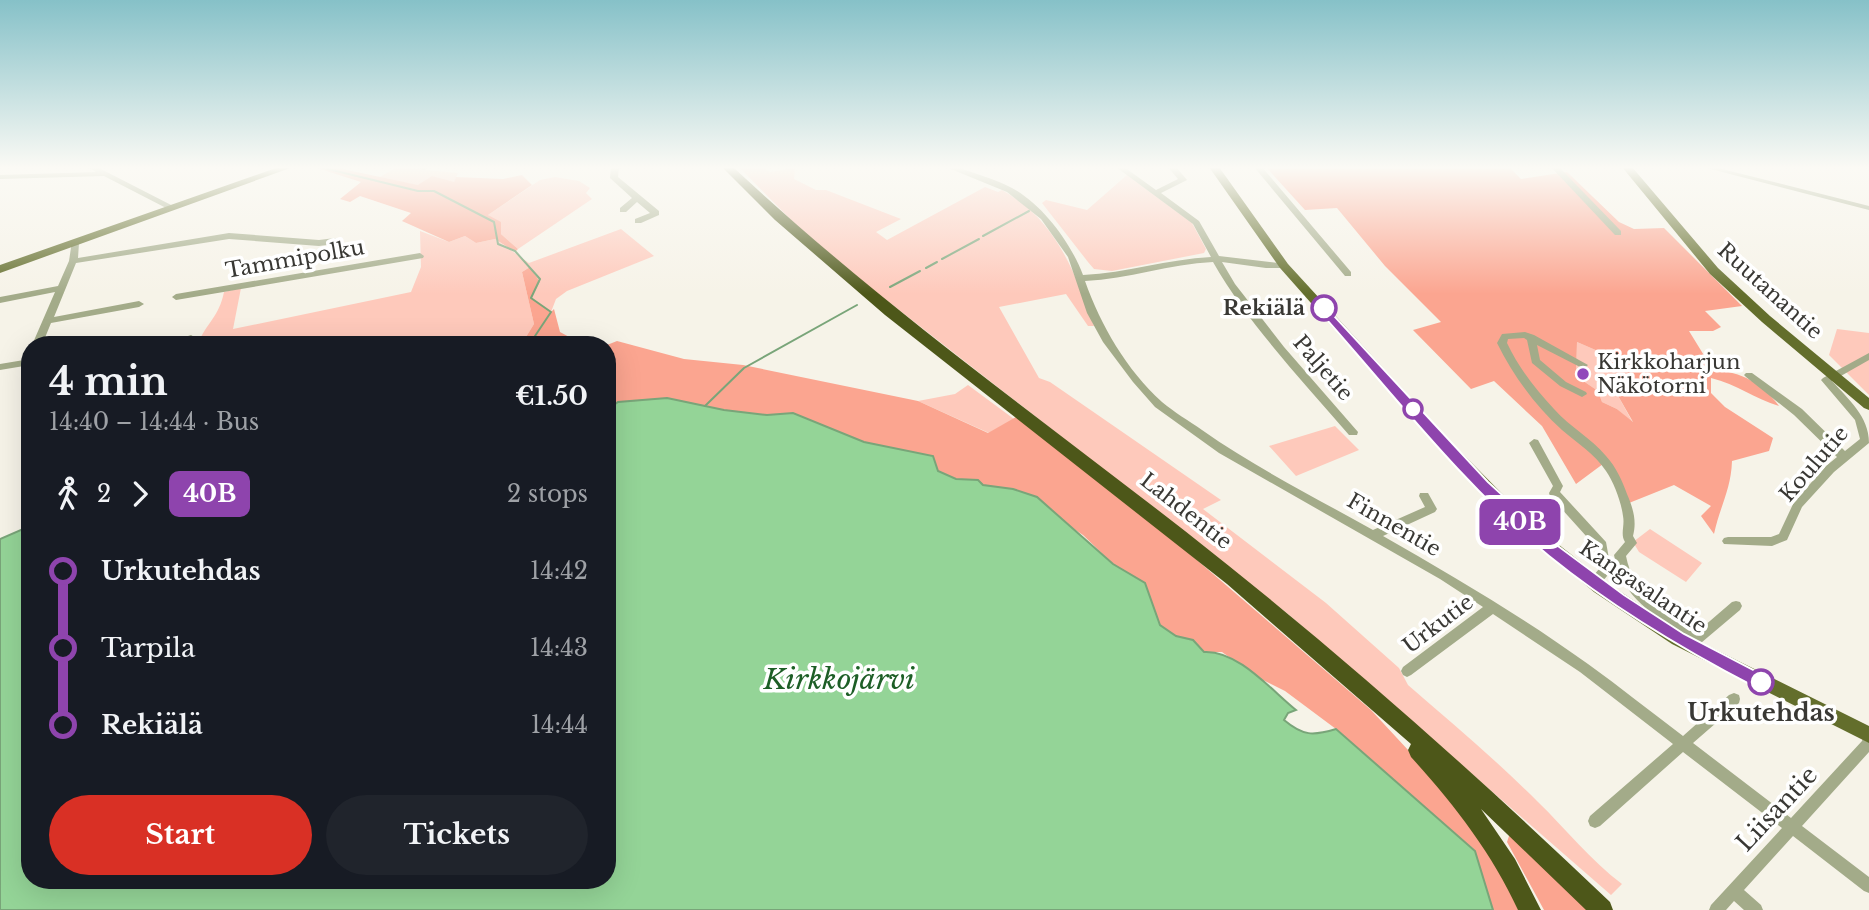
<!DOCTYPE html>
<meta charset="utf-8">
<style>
body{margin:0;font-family:"Libre Baskerville",serif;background:#20242c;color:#f1f3f6;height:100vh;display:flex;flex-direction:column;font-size:26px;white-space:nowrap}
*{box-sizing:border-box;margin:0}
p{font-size:23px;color:#9ea1a6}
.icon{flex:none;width:38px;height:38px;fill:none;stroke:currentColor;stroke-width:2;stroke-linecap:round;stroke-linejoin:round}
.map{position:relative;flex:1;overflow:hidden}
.details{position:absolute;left:21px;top:336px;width:595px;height:553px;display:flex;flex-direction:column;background:#171b24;border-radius:28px;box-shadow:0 7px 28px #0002}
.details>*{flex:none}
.badge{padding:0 14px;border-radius:10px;font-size:24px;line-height:46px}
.map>.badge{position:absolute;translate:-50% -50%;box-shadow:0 0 0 4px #fff}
.legs{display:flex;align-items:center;gap:10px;height:77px;padding:0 28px;font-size:23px}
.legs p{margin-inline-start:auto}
.head{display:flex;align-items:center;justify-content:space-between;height:119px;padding:0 28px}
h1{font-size:38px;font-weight:700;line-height:52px}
.primary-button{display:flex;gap:14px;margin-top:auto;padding:14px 28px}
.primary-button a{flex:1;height:80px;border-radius:42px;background:#d93025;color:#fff;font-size:28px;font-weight:700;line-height:80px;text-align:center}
.primary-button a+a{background:#20242c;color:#f1f3f6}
ul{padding:0 28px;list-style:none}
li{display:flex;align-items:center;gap:24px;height:77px;font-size:26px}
li i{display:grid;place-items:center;width:10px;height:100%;margin:0 9px;background:currentColor}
li i::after{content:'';width:18px;height:18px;margin:-9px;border:5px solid;border-radius:50%;background:#171b24}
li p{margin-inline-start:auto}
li:first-child i{background:linear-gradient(#0000 50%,currentColor 0)}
li:last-child i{background:linear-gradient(currentColor 50%,#0000 0)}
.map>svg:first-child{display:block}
.green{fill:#fec9bb}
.forest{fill:#fba590;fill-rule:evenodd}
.water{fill:#94d497;stroke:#79a579;stroke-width:2}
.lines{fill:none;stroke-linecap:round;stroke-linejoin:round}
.stream{stroke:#79a579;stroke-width:2}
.minor{fill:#a3ab89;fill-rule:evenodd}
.major{fill:#636e2c;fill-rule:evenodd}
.highway{fill:#4d5719;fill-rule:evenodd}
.line-1{fill:#8e44ad;stroke:#fff;stroke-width:2}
.stop-1-dot{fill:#fff;stroke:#8e44ad;stroke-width:3.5}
.poi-dot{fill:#9148bb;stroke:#fff;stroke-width:2.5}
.labels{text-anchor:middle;stroke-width:7;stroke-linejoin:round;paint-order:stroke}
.street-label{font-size:21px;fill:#393834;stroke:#fff}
.stop-label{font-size:21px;font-weight:bold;fill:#393834;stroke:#fff;text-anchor:end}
.poi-label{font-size:21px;fill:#393834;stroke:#fff;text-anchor:start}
.near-stop-label{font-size:24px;font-weight:bold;fill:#393834;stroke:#fff}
.near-street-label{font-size:24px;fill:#393834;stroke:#fff}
.near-water-label{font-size:28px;font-style:italic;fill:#1d5e26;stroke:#fff}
</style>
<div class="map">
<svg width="1869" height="910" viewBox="0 0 1869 910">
<rect width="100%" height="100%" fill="#f6f3e8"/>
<path class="green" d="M397 167 458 173 454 182 418 185 378 178Z
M739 167H763L770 172 798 167 795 168 794 179 816 190H826L901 219 876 232 887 240 985 187 998 192 1002 190C1056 220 1074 270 1094 326H1088L1066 294 999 307 1039 378 1050 382 1221 500 1203 509 1326 603 1399 668 1408 685C1452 723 1496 760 1537 801 1566 829 1590 860 1622 884L1611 895 1288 614 871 288 796 225Z
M1127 175 1192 223 1206 249 1204 253 1112 271 1094 269 1088 262 1042 203 1046 200 1087 210Z
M555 177 579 181 590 188 586 193 592 199 518 249 501 234V226L488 215 540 180Z
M621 229 654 256 567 291 556 299 551 312 531 298 540 282 530 267 522 272 534 324 521 345H197C207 322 219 317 224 292L241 288 233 329 411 292 421 267 420 231 449 242 465 236 476 243 495 239 529 263Z
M1837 329 1869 333V395L1829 355Z
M1577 342 1614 358 1612 380 1618 386 1617 394 1633 423 1617 409 1602 402 1598 391 1576 376Z
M968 385 1014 419 989 433 918 401 955 394Z
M1335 426 1359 450 1296 476 1269 446Z
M1650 529 1702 563 1686 582 1639 552 1633 542Z"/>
<path class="forest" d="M314 167H333L418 185 432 176 454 182 456 177 503 179 522 175 532 185 488 215 501 222V234L518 249 515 252 495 239 476 243 465 236 449 242 402 221 411 213 360 196 350 202 340 199 361 182Z
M1266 167H1509L1521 179 1567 172 1619 222 1634 229 1664 228 1742 306 1705 311 1721 327 1713 331H1689L1713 370C1742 372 1762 383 1779 406 1755 399 1737 384 1711 378V393L1725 407 1773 438 1769 451 1732 461C1731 490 1720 506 1714 534L1701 516 1711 506 1674 485 1629 503 1607 461 1576 484 1542 426 1494 381 1471 389 1413 330 1441 322 1385 266 1337 208 1305 210ZM1577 342 1614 358 1607 371 1618 386 1617 394 1633 422 1617 409 1602 402 1598 391 1576 376Z
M530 267 540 282 531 298 551 312 554 309 560 332 584 345H521L534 324 522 272Z
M617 341 684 359 743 365 918 401 988 433 1016 417 1169 536 1371 710 1446 791 1489 846 1521 910H1493L1475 851 1336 729 1285 691 1257 677 1222 652H1204L1193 640 1176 636 1160 625 1145 583 1113 564 1083 535 1013 489 983 485 978 480 956 479 938 471 933 456 864 442 793 413 767 415 724 410 667 398 618 402 607 410V345Z
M1510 833 1588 910H1544L1507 842Z"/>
<path class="water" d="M667 398 724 410 767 415 793 413 864 442 933 456 938 471 956 479 978 480 983 485 1013 489 1037 497 1113 564 1145 583 1160 625 1176 636 1193 640 1204 652C1238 650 1271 690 1296 710L1288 713 1284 720C1303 736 1313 736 1336 729L1475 851 1493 910H0V539L30 526V880H607V410L618 402Z"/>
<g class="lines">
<path class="stream" d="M320 167 418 191H434L494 222 498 244 515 251 540 279 531 298 551 312 529 345
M983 236 1029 211
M942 259 979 239
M926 268 937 262
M890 287 920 271
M705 406 744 368 857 305"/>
<path class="minor" d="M88 167H97L177 208 173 210H170L104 176 0 179V175L96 172Z
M414 167H427L428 168 424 170Z
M611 167H619L618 177 659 211V215L641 223H635V219L650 213 637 202 626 212H620V208L632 198 610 178Z
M946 167H956C974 173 995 179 1012 188 1043 205 1071 243 1083 275 1126 273 1168 259 1211 257L1193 224 1116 167H1124L1156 190 1178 179 1168 167H1176L1187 180 1161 193 1199 221 1219 256 1287 264V268H1266L1222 262 1235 284 1284 347 1358 432 1357 435H1349C1302 380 1249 325 1213 262 1170 264 1128 279 1085 281 1101 326 1126 369 1162 402 1174 412 1189 421 1202 430 1256 468 1316 498 1373 530L1425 507 1419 496 1420 493H1428L1437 509 1435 512 1383 536C1453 576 1523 617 1588 664 1620 687 1651 712 1683 736L1729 695 1734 693 1739 695 1740 699 1739 703 1693 743 1791 818 1862 741 1864 735 1869 733V752L1802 826 1869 877V893L1864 891 1793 836 1744 890 1761 905 1763 910H1744L1734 901 1726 910H1709L1711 905 1782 828 1683 752 1600 826 1595 828 1590 826 1588 821 1590 816 1673 744 1580 672 1493 614 1411 675 1407 677 1403 675 1401 671 1403 667 1483 607 1440 579 1219 453 1155 407 1133 382 1103 342 1087 313 1068 257 1041 219 1007 192Z
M1254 167H1262L1351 272V276H1345Z
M1551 167H1559L1621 231V235H1615Z
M1703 167H1714L1869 206V210Z
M229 233 319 240 335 238 339 241 335 244 319 246 229 239 76 263 54 317 139 301 144 304 139 307 51 323 42 345H32L55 292 0 303V297L58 286 69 261 72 241H78L79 243 78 258Z
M420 253 424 256 423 258 176 300 172 297 176 294Z
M1525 332 1534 335 1588 365 1586 367H1580L1537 345 1540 360 1566 382 1586 392 1587 394 1582 397 1560 386 1532 363 1527 340 1524 338 1508 339 1507 343C1519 368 1535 389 1554 409 1570 427 1591 438 1606 456 1616 467 1622 480 1627 494 1633 508 1637 521 1633 536L1637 543 1626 556C1633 595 1667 610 1696 633L1732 602 1736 601 1740 602 1742 606 1740 610 1695 648 1691 649 1687 648 1685 644 1687 640C1655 614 1622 599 1614 555L1625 542C1620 534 1625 526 1623 516 1621 501 1614 483 1606 471 1595 454 1577 443 1562 430 1535 406 1513 375 1497 343L1502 334Z
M191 335 196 338 193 345H183L188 336Z
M1869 353V360L1832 381C1848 399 1869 416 1869 443L1834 472 1802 507 1787 540 1772 546 1724 544 1722 541 1724 538 1728 537H1771L1779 534 1794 502 1826 466 1837 457 1794 415 1746 377 1744 375 1746 373H1752L1802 409 1845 451 1860 439 1855 420 1821 380 1823 378Z
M30 359V365L0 370V364Z
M1534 439 1538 440 1563 486 1560 492 1606 542 1611 570C1607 577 1599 588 1590 585L1588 582 1599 569 1596 547 1550 496 1549 493 1553 486 1529 443Z"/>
<path class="major" d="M279 167H293L0 273V265Z
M1209 167H1219L1288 264 1452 443 1530 522 1606 582 1684 634 1869 726V743L1672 644 1594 592 1520 530 1442 451 1280 268Z
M1622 167H1632L1718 268 1770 316 1869 398V410L1864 408 1762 322 1710 274Z"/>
<path class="highway" d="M722 167H733C875 300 1032 412 1185 531 1333 647 1474 772 1610 902L1613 910H1586L1481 809 1515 859 1541 910H1518C1492 853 1453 803 1411 757L1408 750 1411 744 1227 584 885 315 775 220Z"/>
</g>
<linearGradient id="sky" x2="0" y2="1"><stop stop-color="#86c1c8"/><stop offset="0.57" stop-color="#fbfaf5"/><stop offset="1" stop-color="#fbfaf5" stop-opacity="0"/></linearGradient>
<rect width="1869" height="294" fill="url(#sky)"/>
<path class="line-1" d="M1324 305 1488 482 1558 546 1624 595 1684 634 1767 677V687H1755C1682 649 1613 608 1549 556 1463 485 1393 394 1319 311V306Z"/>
<g class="stop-1-dot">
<circle cx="1324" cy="308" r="12"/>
<circle cx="1413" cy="409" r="9"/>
<circle cx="1761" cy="682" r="12"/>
</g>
<circle class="poi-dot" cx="1583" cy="374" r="7"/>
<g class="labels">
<g class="street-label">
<text transform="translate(295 259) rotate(-10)" y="7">Tammipolku</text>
<text transform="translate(1770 291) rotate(42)" y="7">Ruutanantie</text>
<text transform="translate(1323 368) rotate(49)" y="7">Paljetie</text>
<text transform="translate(1814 464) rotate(-49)" y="7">Koulutie</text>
<text transform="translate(1186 511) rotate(38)" y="7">Lahdentie</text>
<text transform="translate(1394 525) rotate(30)" y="7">Finnentie</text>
<text transform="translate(1643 587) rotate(34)" y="7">Kangasalantie</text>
<text transform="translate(1438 624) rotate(-37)" y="7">Urkutie</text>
</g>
<g class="stop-label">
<text x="1305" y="315">Rekiälä</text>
</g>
<g class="poi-label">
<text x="1597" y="369">Kirkkoharjun<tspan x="1597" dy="24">Näkötorni</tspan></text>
</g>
<g class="near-stop-label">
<text x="1761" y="721">Urkutehdas</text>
</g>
<g class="near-street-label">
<text transform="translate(1777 809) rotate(-47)" y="8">Liisantie</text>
</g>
<g class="near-water-label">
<text x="839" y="689">Kirkkojärvi</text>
</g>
</g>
</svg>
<b class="badge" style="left:1520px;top:522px;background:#8e44ad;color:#fff">40B</b>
<section class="details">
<div class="head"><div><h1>4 min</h1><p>14:40 – 14:44 · Bus</p></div><b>€1.50</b></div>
<div class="legs"><svg class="icon" aria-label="walk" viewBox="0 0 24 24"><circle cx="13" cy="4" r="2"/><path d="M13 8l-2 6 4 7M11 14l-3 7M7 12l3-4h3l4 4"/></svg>2<svg class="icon" aria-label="forward" viewBox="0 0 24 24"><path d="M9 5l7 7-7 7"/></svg><b class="badge" style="background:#8e44ad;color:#fff">40B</b><p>2 stops</p></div>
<ul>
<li><i style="color:#8e44ad"></i><b>Urkutehdas</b><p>14:42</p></li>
<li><i style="color:#8e44ad"></i><span>Tarpila</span><p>14:43</p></li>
<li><i style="color:#8e44ad"></i><b>Rekiälä</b><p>14:44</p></li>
</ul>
<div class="primary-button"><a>Start</a><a>Tickets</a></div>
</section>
</div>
